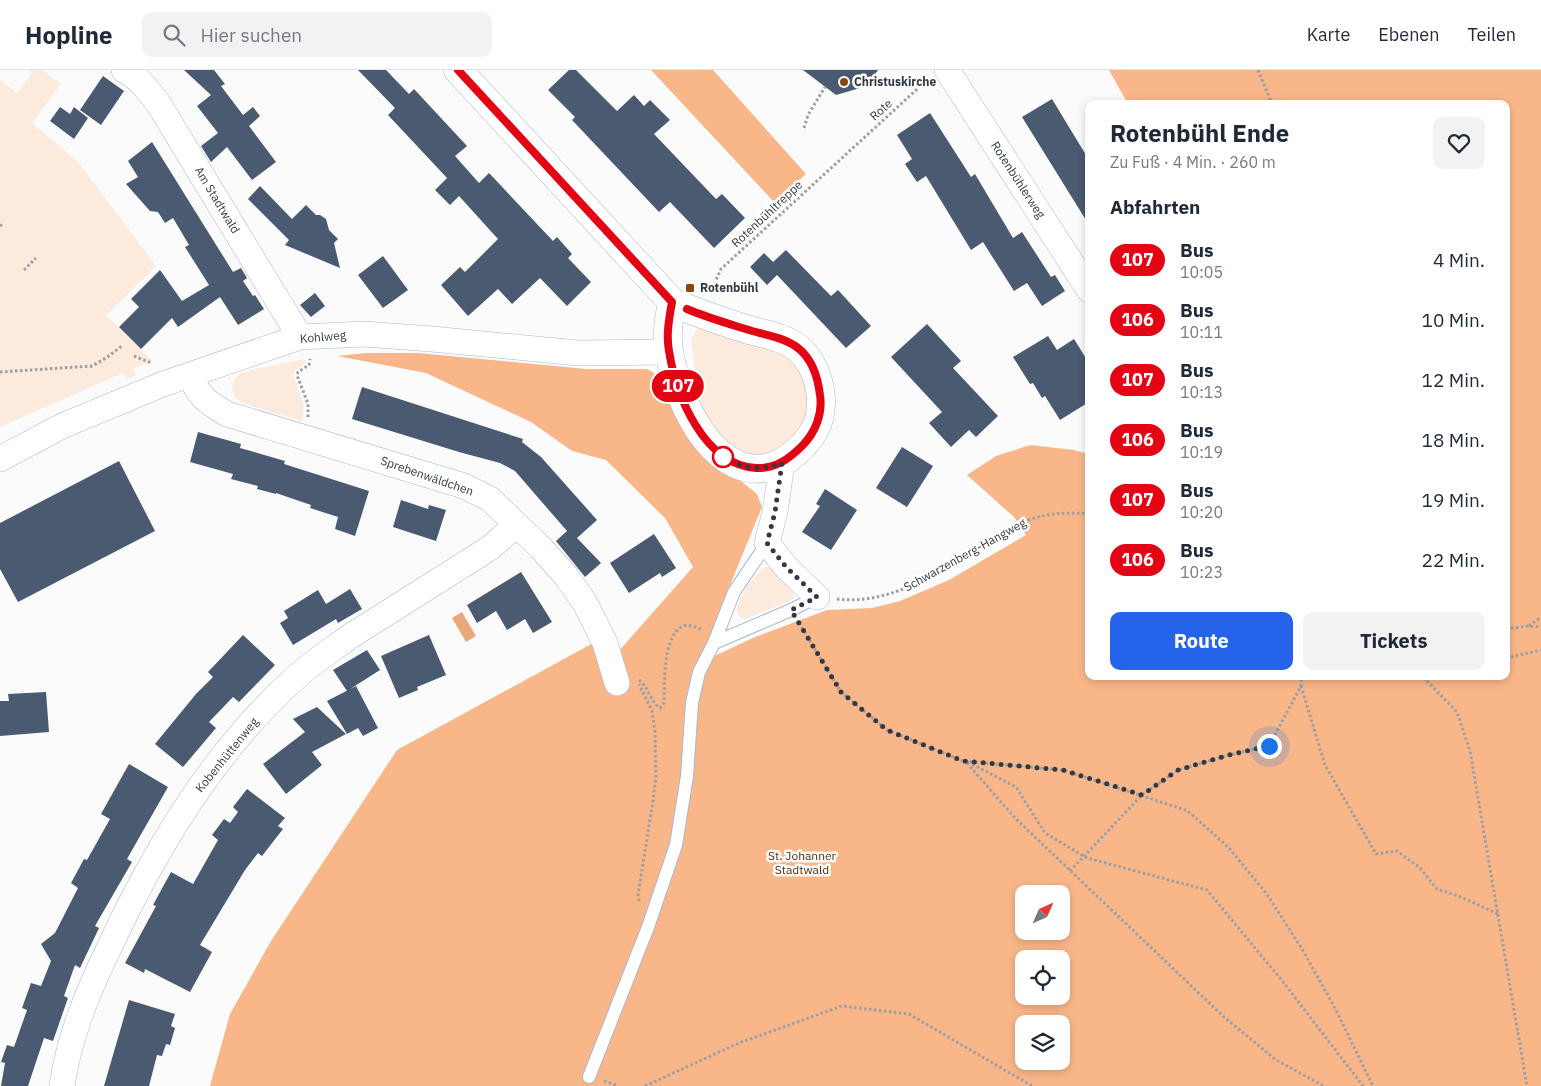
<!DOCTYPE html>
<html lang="de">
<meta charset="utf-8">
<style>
body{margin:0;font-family:"IBM Plex Sans",sans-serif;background:#f2f2f3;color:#1f2937;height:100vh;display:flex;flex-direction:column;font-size:19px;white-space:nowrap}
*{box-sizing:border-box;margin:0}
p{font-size:16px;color:#747a83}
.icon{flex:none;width:28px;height:28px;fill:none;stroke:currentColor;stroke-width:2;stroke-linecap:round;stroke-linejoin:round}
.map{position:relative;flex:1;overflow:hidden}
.side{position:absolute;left:1085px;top:30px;width:425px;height:580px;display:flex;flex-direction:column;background:#fff;border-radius:10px;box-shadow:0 2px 8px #0003}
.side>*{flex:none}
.badge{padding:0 10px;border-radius:16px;font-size:18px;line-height:32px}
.needle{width:32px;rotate:45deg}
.controls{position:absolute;left:1015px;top:815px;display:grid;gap:10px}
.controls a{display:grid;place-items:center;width:55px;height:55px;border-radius:10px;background:#fff;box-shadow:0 2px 8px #0003;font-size:25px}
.you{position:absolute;width:25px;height:25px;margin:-12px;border:4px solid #fff;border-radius:50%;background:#1a73e8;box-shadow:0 0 0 8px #1a73e833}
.map>.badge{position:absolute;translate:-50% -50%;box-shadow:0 0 0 2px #fff}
h2{padding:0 25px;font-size:19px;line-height:45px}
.round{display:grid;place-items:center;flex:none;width:52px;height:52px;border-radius:10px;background:#f2f2f3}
.headline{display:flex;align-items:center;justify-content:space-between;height:85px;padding:0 25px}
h1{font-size:24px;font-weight:700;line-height:38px}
.action{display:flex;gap:10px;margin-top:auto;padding:10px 25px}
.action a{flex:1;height:58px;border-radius:10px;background:#2563eb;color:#fff;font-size:20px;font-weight:700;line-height:58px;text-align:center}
.action a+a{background:#f2f2f3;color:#1f2937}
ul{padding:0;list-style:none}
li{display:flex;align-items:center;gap:15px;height:60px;padding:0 25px}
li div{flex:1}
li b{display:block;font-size:19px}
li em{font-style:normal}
li .badge{min-width:55px;font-weight:700;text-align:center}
header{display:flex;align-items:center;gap:30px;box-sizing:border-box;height:70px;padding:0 25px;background:#fff;border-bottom:1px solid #e0e1e3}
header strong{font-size:24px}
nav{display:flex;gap:28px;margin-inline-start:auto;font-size:18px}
.search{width:350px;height:45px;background:#f2f2f3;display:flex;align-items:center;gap:12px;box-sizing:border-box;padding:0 18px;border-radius:10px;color:#747a83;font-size:19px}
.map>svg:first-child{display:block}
.green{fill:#fceadd}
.forest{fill:#f9b789;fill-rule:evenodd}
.water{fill:#eaa97b}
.building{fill:#4a5a71}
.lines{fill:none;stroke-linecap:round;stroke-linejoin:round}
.lane-casing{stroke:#a6b8d2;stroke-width:14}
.street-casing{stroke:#a6b8d2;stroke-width:26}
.secondary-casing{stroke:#a6b8d2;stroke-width:29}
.path{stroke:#9b9ea3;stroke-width:3;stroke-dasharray:2.5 2.5;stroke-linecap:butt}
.lane{stroke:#fff;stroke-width:12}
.street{stroke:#fff;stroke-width:25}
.secondary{stroke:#fff;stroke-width:28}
.line-casing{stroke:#fff;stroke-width:11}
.line{stroke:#e30513;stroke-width:8}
.walk{stroke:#323944;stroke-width:5;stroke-dasharray:0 9}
.poi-dot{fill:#86470b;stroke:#fff;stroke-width:2}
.stop-dot{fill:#fff;stroke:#e30513;stroke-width:2.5}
.labels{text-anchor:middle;stroke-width:5;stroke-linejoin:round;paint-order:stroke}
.poi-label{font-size:12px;font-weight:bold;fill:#323944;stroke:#fff;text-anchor:start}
.street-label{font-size:12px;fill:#323944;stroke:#fff}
.park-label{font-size:12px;fill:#552c07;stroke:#fff}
</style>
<header>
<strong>Hopline</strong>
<div class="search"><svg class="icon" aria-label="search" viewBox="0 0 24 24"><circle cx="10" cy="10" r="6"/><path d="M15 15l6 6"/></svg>Hier suchen</div>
<nav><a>Karte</a><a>Ebenen</a><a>Teilen</a></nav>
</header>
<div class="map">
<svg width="1541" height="1016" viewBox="0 0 1541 1016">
<rect width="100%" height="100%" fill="#fbfbfb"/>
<path class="green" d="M29 0H42L61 14 32 53 77 91 156 196 106 245 153 291 133 298 136 305 126 310 123 303 0 357V9L17 23 32 3Z
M698 257 782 281 805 301 809 343 792 371 769 385 750 386 734 382 704 346 699 330 691 270Z
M303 289 306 291 305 294 295 300 293 304 304 336 302 351 242 333C229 323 229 311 243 302Z
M766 497 773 498 795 522 793 529 788 532 746 549 741 548 737 541C738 528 754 503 766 497Z"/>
<path class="forest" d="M651 0H713L806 104 775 133Z
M1109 0H1541V1016H210L230 944 271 871 397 680 595 572 618 582 693 497 665 448 606 390 572 381 531 352 426 303 337 286 367 283H418L586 299H647L660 306 675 344 690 370 757 424 762 437 721 537 708 589 753 568 827 540 872 538 900 531 949 510 1026 465 1015 448 967 405 996 386 1030 375 1074 380 1089 384V606H1506V34H1128ZM1024 824H1061V861H1024ZM1024 889H1061V926H1024ZM1024 954H1061V991H1024Z"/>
<path class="water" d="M462 542 476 566 466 572 452 548Z"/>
<path class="building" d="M184 0H214L225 14 221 16 243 45 253 37 260 46 249 56 276 92 252 110 227 77 211 92 201 76 218 63 197 36 211 25Z
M358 0H386L409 24 414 19 467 76 455 86 479 113 489 103 553 171 557 167 572 184 568 188 591 212 567 236 540 208 512 234 498 219 468 246 441 215 460 197 465 202 498 169 459 126 450 135 435 120 447 108 388 45 395 38Z
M569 0H576L617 41 634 25 644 36 650 30 670 50 654 64 716 129 722 124 745 148 714 178 670 132 659 142 572 50 575 47 548 20Z
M803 0H878L867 16 836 25Z
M103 6 124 21 101 55 80 40Z
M1052 29 1089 90V155L1022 47Z
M60 37 70 44 74 37 88 48 74 69 50 51Z
M930 43 971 107 975 104 1013 168 1022 162 1051 207 1055 205 1065 221 1042 236 1027 213 1014 221 983 172 971 180 926 106 917 112 905 94 912 89 897 65Z
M152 72 233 202 241 198 247 208 243 211 253 226 255 225 264 239 238 255 220 227 178 257 172 248 141 279 119 257 139 237 131 229 160 200 182 231 209 215 185 177 189 175 173 148 165 153 158 142 150 141 126 114 138 107 128 91Z
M260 116 292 149 306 135 316 145H320L326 149 329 160 338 169 334 173 340 198 285 175 289 170 248 129Z
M786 180 831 226 838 220 871 256 846 278 777 205 767 215 750 197 764 183 773 192Z
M383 186 408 220 383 238 358 205Z
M315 223 325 236 311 247 300 235Z
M927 254 961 291 953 298 998 346 976 367 969 360 951 377 929 353 942 342 891 287Z
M1048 266 1057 280 1074 269 1089 293V332L1060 350 1045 326 1042 328 1033 313 1030 314 1013 287Z
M362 317 523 369 522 372 541 387 597 450 577 468 601 493 585 507 556 471 567 461 515 401 500 393 459 382 352 349Z
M198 362 241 374 240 378 285 391 284 394 369 421 355 466 335 459 338 447 310 438 311 435 276 423V424L257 419 258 416 231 409 233 404 190 392Z
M902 377 933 396 907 437 876 418Z
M119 391 155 461 18 532 0 499V453Z
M825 419 857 440 831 480 802 462 820 436 816 434Z
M401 430 428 439 429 435 446 440 436 471 393 457Z
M654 464 676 498 662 507 660 503 629 523 610 493Z
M521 502 552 552 533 563 525 549 507 560 496 541 477 553 467 535Z
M350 519 362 539 338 553 336 549 293 575 280 553 288 548 284 541 318 520 326 534Z
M243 565 275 595 239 632 233 627 209 652 216 658 183 697 155 674 196 624 213 607 208 602Z
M429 565 446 605 417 617 418 620 399 628 381 586Z
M367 580 380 600 347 621 333 600Z
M356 616 378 658 363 666 358 658 347 664 327 631Z
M46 622 49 662 0 666V631H9L8 624Z
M317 637 346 664 312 682 322 695 286 724 263 694 305 662 293 649Z
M129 694 168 717 127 789 132 792 95 856 99 858 80 898 75 895 64 926 68 928 53 971 44 968 28 1016H1L5 993 1 992 7 975 14 977 27 940 22 938 31 913 41 916 51 891 41 874 55 863 78 818 71 813 84 789 87 790 110 749 101 744Z
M247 719 285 748 278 756 283 759 262 786 258 783 245 800 200 875 212 882 190 922 145 899 144 903 125 893 156 836 153 835 171 802 193 814 218 770 212 765 224 749 230 753 238 742 233 737Z
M129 930 175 944 171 956 175 958 170 975 166 974 162 986 157 985 149 1016H104Z"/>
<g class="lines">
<defs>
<path id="lane" d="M714 573 791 540 817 527
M589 1007 648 857 676 775 687 706 692 633 699 602 714 573 734 522 767 473"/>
<path id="street" d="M124 0 140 11 158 33 300 267
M947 0 1089 220
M189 305C201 328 205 331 227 344L464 416 490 429 541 478 566 506 585 533 605 573 617 613
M0 389 62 356 163 314 300 267 364 264 432 269 578 283 669 282
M782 393 775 442 767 473 786 497 817 527
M62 1016C69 966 89 919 111 874 157 775 218 675 301 603 316 590 333 579 349 567L490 478 516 455"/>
<path id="secondary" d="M458 0 672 232C696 243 721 251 746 259 763 264 785 267 799 279 817 295 825 325 819 349 815 364 802 378 790 387 783 392 775 397 766 398 710 407 676 326 669 281 666 265 669 249 672 232"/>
</defs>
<use href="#lane" class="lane-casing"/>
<use href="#street" class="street-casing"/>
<use href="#secondary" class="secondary-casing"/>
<path class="path" d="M1258 0 1272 34
M804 58 808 45 825 17
M0 156 2 154
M24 200 36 188
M710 223 721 199 927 10
M134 286 149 292 150 295
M0 302 92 296 106 288 123 275
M308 347V334L297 305 298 302 309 295 310 289
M837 529C894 536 946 497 992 470 1003 464 1016 454 1028 450 1049 443 1068 442 1089 444
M799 553 841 622 887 660 963 691 1063 700 1188 741 1229 778 1266 823 1302 879 1336 940 1373 1016
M1529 556 1541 547
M1506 559 1528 556 1541 557
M1506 588 1541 580
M1428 606 1427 611 1457 642 1470 681 1527 1016
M639 610C649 617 650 632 660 638L664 633C665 614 662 566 683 556 688 554 696 557 701 559
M1301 616 1325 695 1376 784 1397 781 1420 798 1437 819 1461 827 1498 844
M968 692 1016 717 1045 763 1087 788 1207 820 1284 913 1363 1016
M967 693 1015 748 1223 946 1276 990 1324 1016
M1070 801 1142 725 1178 700 1229 685 1269 676 1301 616 1302 606
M639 831 638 825 653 731 656 707 655 662 652 641 639 614
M604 1011 618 1016
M645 1016 739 973 842 936 909 944 1032 1016"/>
<use href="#lane" class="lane"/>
<use href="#street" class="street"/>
<use href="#secondary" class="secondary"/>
</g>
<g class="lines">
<defs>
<path id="line" d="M458 0 672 232C669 249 666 265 669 281 676 326 704 395 756 398 775 399 789 389 802 376 815 363 823 344 820 325 818 308 812 289 798 278 785 268 767 265 752 261 730 254 708 248 687 239"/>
</defs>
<use href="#line" class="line-casing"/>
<use href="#line" class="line"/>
<path class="walk" d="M723 387C746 398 754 402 782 393L775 442 767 473 786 497 817 527 791 540 841 622 887 660 963 691 1063 700 1142 725 1178 700 1229 685 1269 676"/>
</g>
<g class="poi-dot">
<circle cx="844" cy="12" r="5"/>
<rect x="685" y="213" width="10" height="10" rx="2.5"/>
</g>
<circle class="stop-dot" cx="723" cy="387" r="10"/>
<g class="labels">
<g class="poi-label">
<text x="854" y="16">Christuskirche</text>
<text x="700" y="222">Rotenbühl</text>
</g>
<g class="street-label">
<text transform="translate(881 40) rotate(-42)" y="4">Rote</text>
<text transform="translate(1018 110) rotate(57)" y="4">Rotenbühlerweg</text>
<text transform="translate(217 130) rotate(59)" y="4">Am Stadtwald</text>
<text transform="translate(767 144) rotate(-43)" y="4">Rotenbühltreppe</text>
<text transform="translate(323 267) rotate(-5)" y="4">Kohlweg</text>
<text transform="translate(427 406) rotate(19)" y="4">Sprebenwäldchen</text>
<text transform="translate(965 485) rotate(-29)" y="4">Schwarzenberg-Hangweg</text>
<text transform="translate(227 685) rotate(-51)" y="4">Kobenhüttenweg</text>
</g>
<g class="park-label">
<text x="802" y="790">St. Johanner<tspan x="802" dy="14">Stadtwald</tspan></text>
</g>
</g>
</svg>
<div class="controls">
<a><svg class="needle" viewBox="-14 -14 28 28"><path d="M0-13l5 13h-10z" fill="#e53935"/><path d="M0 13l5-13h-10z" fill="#747a83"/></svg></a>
<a><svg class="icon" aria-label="locate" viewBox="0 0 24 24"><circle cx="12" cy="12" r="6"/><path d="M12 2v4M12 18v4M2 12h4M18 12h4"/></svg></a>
<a><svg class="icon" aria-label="layers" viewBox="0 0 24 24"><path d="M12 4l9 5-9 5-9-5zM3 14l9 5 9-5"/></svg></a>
</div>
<div class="you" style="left:1269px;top:676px"></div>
<b class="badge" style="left:678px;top:316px;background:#e30513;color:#fff">107</b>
<section class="side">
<div class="headline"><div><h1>Rotenbühl Ende</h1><p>Zu Fuß · 4 Min. · 260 m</p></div><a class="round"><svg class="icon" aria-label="heart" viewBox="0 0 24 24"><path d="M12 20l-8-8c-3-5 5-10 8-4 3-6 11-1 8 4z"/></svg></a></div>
<h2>Abfahrten</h2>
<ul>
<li><span class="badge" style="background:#e30513;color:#fff">107</span><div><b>Bus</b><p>10:05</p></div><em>4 Min.</em></li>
<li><span class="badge" style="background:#e30513;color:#fff">106</span><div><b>Bus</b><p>10:11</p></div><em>10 Min.</em></li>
<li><span class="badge" style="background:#e30513;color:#fff">107</span><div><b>Bus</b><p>10:13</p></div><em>12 Min.</em></li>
<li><span class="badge" style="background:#e30513;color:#fff">106</span><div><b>Bus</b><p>10:19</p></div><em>18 Min.</em></li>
<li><span class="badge" style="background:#e30513;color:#fff">107</span><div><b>Bus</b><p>10:20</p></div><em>19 Min.</em></li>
<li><span class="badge" style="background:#e30513;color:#fff">106</span><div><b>Bus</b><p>10:23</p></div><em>22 Min.</em></li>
</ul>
<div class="action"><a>Route</a><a>Tickets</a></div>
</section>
</div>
